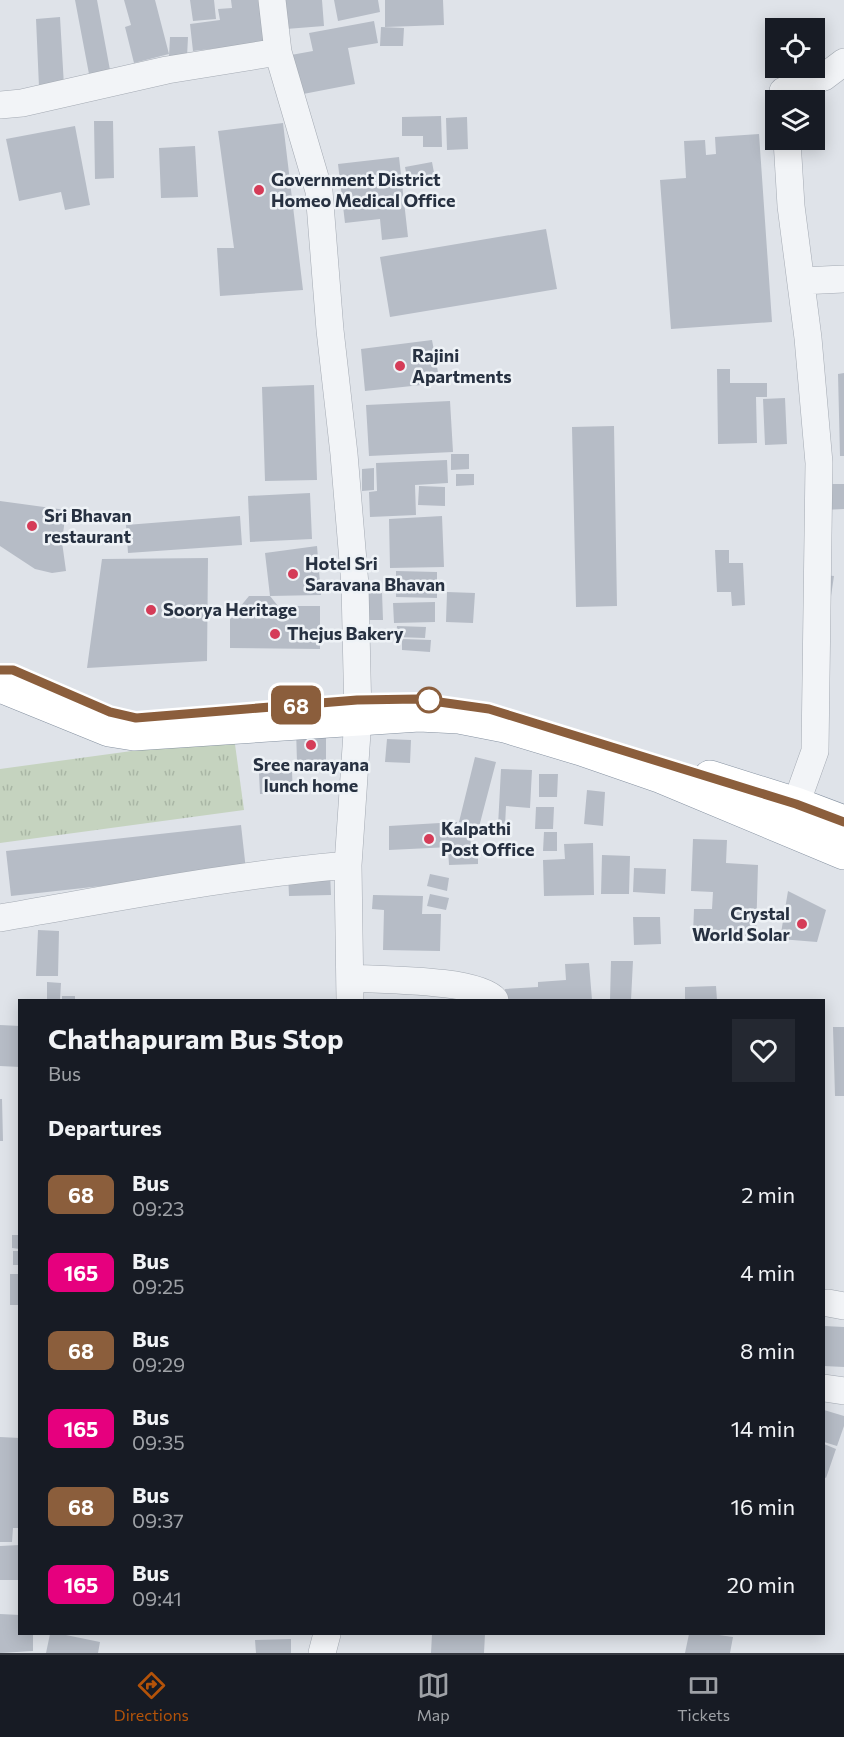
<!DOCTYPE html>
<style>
body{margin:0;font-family:Commissioner,sans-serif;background:#242831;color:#f1f3f6;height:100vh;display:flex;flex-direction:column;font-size:22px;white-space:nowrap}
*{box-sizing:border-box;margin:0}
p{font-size:20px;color:#9ea1a6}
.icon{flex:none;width:33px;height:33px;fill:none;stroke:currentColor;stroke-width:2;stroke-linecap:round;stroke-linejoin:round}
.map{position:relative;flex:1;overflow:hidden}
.details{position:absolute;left:18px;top:999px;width:807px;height:636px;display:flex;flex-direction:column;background:#171b24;border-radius:0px;box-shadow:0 3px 15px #0003}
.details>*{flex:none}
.badge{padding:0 12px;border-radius:9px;font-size:21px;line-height:39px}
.tools{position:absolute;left:765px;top:18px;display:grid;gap:12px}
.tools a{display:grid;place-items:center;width:60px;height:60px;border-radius:0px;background:#171b24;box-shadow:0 3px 15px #0003;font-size:30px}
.map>.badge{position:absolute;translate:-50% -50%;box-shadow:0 0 0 3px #fff}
h2{padding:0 30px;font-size:22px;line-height:54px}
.round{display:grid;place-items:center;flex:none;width:63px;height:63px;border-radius:0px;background:#242831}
.summary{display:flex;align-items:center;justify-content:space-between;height:102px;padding:0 30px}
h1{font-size:28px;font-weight:700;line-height:45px}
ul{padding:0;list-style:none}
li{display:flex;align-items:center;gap:18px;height:78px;padding:0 30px}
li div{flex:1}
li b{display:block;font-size:22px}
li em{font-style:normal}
li .badge{min-width:66px;font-weight:700;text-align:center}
.menu{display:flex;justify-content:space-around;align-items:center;height:84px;border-top:2px solid #363941;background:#171b24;font-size:16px;color:#9ea1a6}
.menu a{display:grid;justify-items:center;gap:3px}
.menu .on{color:#b45309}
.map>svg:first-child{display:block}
.park{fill:url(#park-tufts)}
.building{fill:#b6bcc6}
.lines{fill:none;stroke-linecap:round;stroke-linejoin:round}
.minor-casing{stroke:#a4aab3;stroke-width:28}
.highway-casing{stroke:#8591a0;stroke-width:34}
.minor{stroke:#f2f4f7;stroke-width:27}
.highway{stroke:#fff;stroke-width:33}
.line-casing{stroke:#fff;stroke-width:14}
.line{stroke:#8b5e3c;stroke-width:9}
.poi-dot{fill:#d53c58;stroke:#eef2f6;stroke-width:2}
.stop-dot{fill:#fff;stroke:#8b5e3c;stroke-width:3}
.labels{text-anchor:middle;stroke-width:5;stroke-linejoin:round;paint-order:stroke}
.poi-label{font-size:18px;font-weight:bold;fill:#273141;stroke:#eef2f6;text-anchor:start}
</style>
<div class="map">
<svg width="844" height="1653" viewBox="0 0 844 1653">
<defs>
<pattern id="park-tufts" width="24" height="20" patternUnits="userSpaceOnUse" patternTransform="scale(1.5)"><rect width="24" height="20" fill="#c5d3bf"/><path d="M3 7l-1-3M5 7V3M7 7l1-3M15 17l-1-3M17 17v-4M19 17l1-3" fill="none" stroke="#a9b6a5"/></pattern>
</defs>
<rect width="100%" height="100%" fill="#dfe3e9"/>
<path class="park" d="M234 737 244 810 0 843V769Z"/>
<path class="building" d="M75 0H97L110 70 89 74Z
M124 0H155L169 54 134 63 125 27 131 25Z
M190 0H214L216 19 193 21Z
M231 0H265L270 42 193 51 190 24 220 20 218 9 232 8Z
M284 0H322L324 26 286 29Z
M334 0H378L380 12 338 21Z
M385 0H443L444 25 385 27Z
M60 17 64 86 39 87 36 19Z
M374 21 378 43 348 48 355 84 298 95 291 55 313 51 309 33Z
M381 27 404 28 403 46H380Z
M170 37H188L187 57 169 56Z
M441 116 442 147H423V136H402V117Z
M467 117 468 149 447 150 446 118Z
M94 121H113L114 178 95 179Z
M283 123 303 290 220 296 217 248H234L218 131Z
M75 126 90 205 65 210 61 192 19 201 6 139Z
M759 134 772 322 671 329 660 180 686 178 684 141 705 140 706 155 716 154 715 137Z
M195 146 198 197 161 198 159 148Z
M399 157 408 237 382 240 380 219 345 223 338 164Z
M432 162 435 178 408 183 405 167Z
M546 229 557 289 390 317 380 257Z
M432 340 440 383 365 391 361 349Z
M717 369H730V383H767V397H756L757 443 718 444Z
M844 373V456H840L838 374Z
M314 385 317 480 265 481 262 387Z
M785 398 787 444 765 445 763 399Z
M450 401 453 452 369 456 366 405Z
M614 426 617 606 576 607 572 427Z
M451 454H469V469L451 470Z
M447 460 448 483 415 485 416 515 370 517 369 492 377 491 376 463Z
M374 468V490L362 491V469Z
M456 474H474V485L456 486Z
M822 484H844V509L823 510Z
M419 486 445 487V506L418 505Z
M310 493 312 539 250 542 248 496Z
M0 501 66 510 62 542 66 571 52 573 35 569 0 546Z
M240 516 242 545 128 553 126 525Z
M442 516 444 567 390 568 389 519Z
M317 546 321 595 270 596 278 606H320V649L230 648V619L249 596H270L265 553Z
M715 550H729V563H743L745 605 732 606 731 592H717Z
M208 558 207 661 87 668 102 559Z
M396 571 437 572V598L396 597Z
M823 575 834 576 831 596 820 595Z
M382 592 383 620H365V593Z
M447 592 475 593 473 623 446 622Z
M435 602V622L394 623 393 603Z
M397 626 426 627 425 638 396 637Z
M402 639 431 640 430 652 402 650Z
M296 728H326V762L297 763Z
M387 739 411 740 410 763 385 762Z
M475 757 496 762 479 827 459 822Z
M501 769 532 770 530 808 506 806 505 826H498Z
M292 772 293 793 260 794 259 773Z
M539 774H558L557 797H539Z
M587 790 605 792 603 826 584 824Z
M536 807H554L553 829H535Z
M457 822V828L469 827 471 846 389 850V826Z
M241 825 246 870 11 896 6 851Z
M544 832H557V851H543Z
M693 839 727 840 726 863 758 865 756 936 693 934 694 909H712L713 892 691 891Z
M593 843 594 895 544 896 543 860 565 859 564 844Z
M448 849H478V864L449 865Z
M602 855 630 856 629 894H601Z
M634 868 666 869 665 894 633 892Z
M330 872 331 895 289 896 288 873Z
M430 874 449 878 447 891 427 886Z
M788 891 826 910 817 942 780 939Z
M430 894 449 898 446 910 427 906Z
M373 895 423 896 422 914H441L440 951 383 950 384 910 372 909Z
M633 917H660L661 944 634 945Z
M38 930 59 931 58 976H36Z
M611 961H633L631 1000H610Z
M589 963 592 1000H506L505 989 538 987V982L566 980 565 964Z
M47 982 61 983 60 1000H47Z
M716 986 717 1000H685V987Z
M62 996H75V1000H62Z
M0 1025 20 1026V1067L0 1066Z
M833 1027H844V1096H835Z
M0 1099H2L3 1141H0Z
M12 1235H20V1249L12 1248Z
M13 1251H20V1265H13Z
M10 1274H20V1305H10Z
M824 1326 844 1327V1367L824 1366Z
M824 1410 844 1416V1426L837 1446 824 1442Z
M0 1437 20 1438V1528H13L12 1542H0Z
M824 1444 836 1449 826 1478 824 1477Z
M20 1545V1580H0V1546Z
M0 1614 20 1615V1634H33V1651L0 1653Z
M50 1634H61L100 1642 98 1653H46Z
M432 1634H485L484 1653H431Z
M689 1634H712L733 1637 730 1653H685Z
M291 1639V1653H256L255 1640Z"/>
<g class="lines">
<defs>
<path id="minor" d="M272 0 278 52 319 191 330 330 344 454 355 585 358 718 348 865 350 1000
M784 100 783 91 824 77 844 62
M0 105 22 103 167 70 278 52
M787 140 791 206 808 338 819 463 815 751 796 804
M801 281 844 279
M0 918C116 898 231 875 348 865
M351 978C381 980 478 979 495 1000
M828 1303 844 1306
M824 1388 844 1391
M322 1653 327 1634"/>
<path id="highway" d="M0 680 8 689 109 730 134 734 419 715 459 717 505 726 581 749 662 777 844 853
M710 777 796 804 844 822"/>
</defs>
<use href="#minor" class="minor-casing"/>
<use href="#highway" class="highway-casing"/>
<use href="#minor" class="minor"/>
<use href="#highway" class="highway"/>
</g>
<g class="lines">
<defs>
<path id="line" d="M0 670H13L110 712 136 718 357 700 418 699 489 709 796 804 844 822"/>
</defs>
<use href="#line" class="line-casing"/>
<use href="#line" class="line"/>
</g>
<g class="poi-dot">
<circle cx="259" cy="190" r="6"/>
<circle cx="400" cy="366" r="6"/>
<circle cx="32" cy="526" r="6"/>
<circle cx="293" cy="574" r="6"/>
<circle cx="151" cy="610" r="6"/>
<circle cx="275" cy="634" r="6"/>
<circle cx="311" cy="745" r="6"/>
<circle cx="429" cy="839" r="6"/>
<circle cx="802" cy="924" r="6"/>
</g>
<circle class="stop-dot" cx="429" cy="700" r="12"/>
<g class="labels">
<g class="poi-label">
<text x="271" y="186">Government District<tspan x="271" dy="21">Homeo Medical Office</tspan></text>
<text x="412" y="362">Rajini<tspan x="412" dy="21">Apartments</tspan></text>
<text x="44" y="522">Sri Bhavan<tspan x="44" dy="21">restaurant</tspan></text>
<text x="305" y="570">Hotel Sri<tspan x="305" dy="21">Saravana Bhavan</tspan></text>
<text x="163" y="616">Soorya Heritage</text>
<text x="287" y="640">Thejus Bakery</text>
<text x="311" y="771" text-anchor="middle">Sree narayana<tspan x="311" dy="21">lunch home</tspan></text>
<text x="441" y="835">Kalpathi<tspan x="441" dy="21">Post Office</tspan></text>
<text x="790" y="920" text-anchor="end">Crystal<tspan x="790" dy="21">World Solar</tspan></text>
</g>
</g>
</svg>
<div class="tools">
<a><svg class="icon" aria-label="locate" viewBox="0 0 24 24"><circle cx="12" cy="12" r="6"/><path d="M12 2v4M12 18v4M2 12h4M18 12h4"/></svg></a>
<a><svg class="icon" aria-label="layers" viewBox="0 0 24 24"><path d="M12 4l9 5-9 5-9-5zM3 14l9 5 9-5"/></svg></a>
</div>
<b class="badge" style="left:296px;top:705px;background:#8b5e3c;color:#fff">68</b>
<section class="details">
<div class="summary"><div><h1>Chathapuram Bus Stop</h1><p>Bus</p></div><a class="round"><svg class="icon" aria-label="heart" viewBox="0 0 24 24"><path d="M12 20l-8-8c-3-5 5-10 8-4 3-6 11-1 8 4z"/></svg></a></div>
<h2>Departures</h2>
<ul>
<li><span class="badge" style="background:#8b5e3c;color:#fff">68</span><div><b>Bus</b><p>09:23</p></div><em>2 min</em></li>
<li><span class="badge" style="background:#e6007e;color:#fff">165</span><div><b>Bus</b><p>09:25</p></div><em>4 min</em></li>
<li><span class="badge" style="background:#8b5e3c;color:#fff">68</span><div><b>Bus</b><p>09:29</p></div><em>8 min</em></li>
<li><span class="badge" style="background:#e6007e;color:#fff">165</span><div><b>Bus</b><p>09:35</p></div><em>14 min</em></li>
<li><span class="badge" style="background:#8b5e3c;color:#fff">68</span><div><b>Bus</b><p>09:37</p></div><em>16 min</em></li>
<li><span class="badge" style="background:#e6007e;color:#fff">165</span><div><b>Bus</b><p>09:41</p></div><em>20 min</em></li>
</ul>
</section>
</div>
<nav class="menu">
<a class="on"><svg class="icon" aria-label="directions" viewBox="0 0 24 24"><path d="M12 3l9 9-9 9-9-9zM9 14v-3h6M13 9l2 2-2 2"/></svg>Directions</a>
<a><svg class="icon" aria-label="map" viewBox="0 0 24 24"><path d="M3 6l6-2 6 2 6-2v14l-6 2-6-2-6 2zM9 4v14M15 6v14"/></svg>Map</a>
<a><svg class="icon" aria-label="tickets" viewBox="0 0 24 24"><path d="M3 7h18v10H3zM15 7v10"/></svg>Tickets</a>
</nav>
